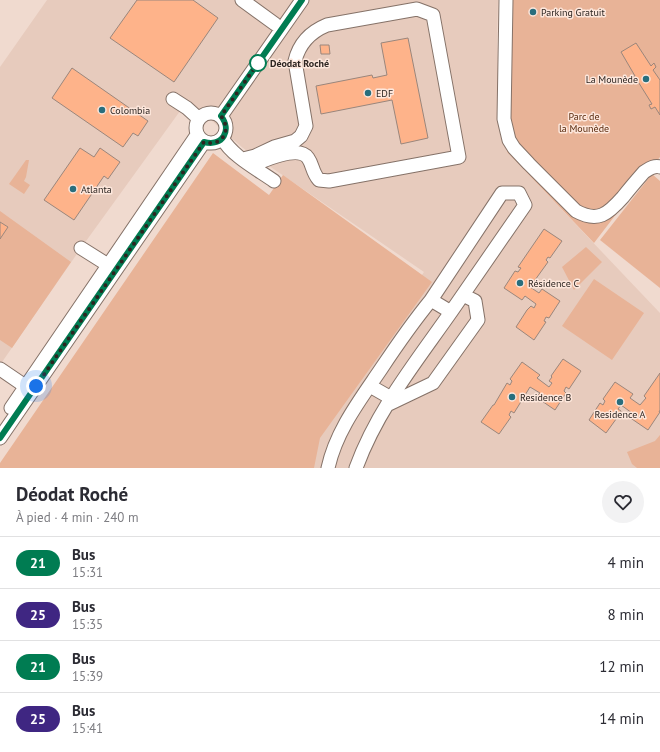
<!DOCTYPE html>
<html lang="fr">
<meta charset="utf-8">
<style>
body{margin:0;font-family:"PT Sans",sans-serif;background:#f2f2f3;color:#2b2b33;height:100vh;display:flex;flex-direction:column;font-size:15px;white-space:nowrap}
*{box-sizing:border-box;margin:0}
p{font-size:13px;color:#7c7c81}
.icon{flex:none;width:22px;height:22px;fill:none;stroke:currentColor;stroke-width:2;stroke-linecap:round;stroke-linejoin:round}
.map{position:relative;height:468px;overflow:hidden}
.details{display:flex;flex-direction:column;background:#fff;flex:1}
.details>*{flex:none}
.badge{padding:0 8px;border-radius:13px;font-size:14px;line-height:26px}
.you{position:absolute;width:20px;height:20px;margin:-10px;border:3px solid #fff;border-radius:50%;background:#1a73e8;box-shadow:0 0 0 6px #1a73e833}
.map>.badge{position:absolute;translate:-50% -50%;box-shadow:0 0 0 2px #fff}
.round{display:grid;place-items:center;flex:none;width:42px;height:42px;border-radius:21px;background:#f2f2f3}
.overview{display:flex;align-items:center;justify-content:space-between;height:68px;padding:0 16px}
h1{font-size:19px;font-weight:700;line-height:30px}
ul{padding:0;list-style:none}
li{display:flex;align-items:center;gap:12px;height:52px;padding:0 16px;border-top:1px solid #e1e1e2}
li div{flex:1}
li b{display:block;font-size:15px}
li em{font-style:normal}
li .badge{min-width:44px;font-weight:700;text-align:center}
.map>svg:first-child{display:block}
.built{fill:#e7cbbd}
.green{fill:#e8b397}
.building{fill:#feb38a;stroke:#9a867c}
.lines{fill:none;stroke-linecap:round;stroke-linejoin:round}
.minor-casing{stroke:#857268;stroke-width:15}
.minor{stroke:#fff;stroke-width:13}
.line-casing{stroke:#fff;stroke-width:9}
.line{stroke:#007c52;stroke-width:6}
.walk{stroke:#2d2521;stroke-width:4;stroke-dasharray:0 7.2}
.poi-dot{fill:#296e7d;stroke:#fde7dc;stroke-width:1.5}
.stop-dot{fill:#fff;stroke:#007c52;stroke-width:2}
.labels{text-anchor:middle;stroke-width:3;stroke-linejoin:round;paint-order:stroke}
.poi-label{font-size:10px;fill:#2d2521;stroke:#fde7dc;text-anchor:start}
.stop-label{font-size:10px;font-weight:bold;fill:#2d2521;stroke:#fde7dc;text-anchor:start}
.park-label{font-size:10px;fill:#58290c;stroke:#fde7dc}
</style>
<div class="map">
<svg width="660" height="468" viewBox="0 0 660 468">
<rect width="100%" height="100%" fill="#f0dacf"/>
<path class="built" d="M47 0H498L497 42 499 114 501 134 507 152 660 313V468H290L424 272 243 148 188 100 81 248 0 365V67Z"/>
<path class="green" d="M509 0H660V157L594 243 507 152 512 20Z
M213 153 269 195 283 175 432 282 320 438 314 468H0V463Z
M26 160H29L26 177 24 181 30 185 24 194 9 184Z
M652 174 660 181V288L600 240Z
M0 211 71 262 12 348 0 340V239L8 227 0 222Z
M586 247 602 262 574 290 562 267Z
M594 279 644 313 612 360 562 326Z
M660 435V468H637L632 464 627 452 655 441Z"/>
<path class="building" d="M137 0H193L218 18 174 82 110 38Z
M408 38 428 138 401 144 392 100 321 114 316 86 372 75 373 78 387 75 381 43Z
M636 43 651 66 654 63 656 67 653 70 660 80V115L655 107 651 109 649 105 652 104 637 80 634 82 631 78 635 76 621 52Z
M320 45H329L330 54H321Z
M72 68 148 121 138 136 133 133 123 147 52 98Z
M80 148 94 157 100 148 120 162 108 179 104 176 74 220 44 200Z
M0 222 8 227 0 239Z
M544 229 562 241 550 258 548 257 546 260 548 262 530 287 539 293 542 289 560 301 549 318 546 317 544 321 546 322 534 340 516 327 527 310 531 306 534 308 536 304 525 296 522 300 504 288 515 271 518 272 521 268 518 267Z
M563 359 581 371 569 389 566 387 564 391 566 393 555 410 536 397 540 393 530 387 514 413 511 411 509 415 511 417 499 434 481 422 493 405H494L507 383 510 385 512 381 510 379 522 362 540 375 537 378 549 387 552 383 549 381 552 377 551 376Z
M660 373V410L659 412H660L648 430 629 417 632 413 621 405 618 409 621 411 619 415 606 433 589 420 600 403 603 405 605 401 603 399 615 382 633 394 630 398 640 405 646 398 644 396Z"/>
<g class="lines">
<defs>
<path id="minor" d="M242 0 275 24
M506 0 504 119 509 140 514 148 529 164 576 211C598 223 608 214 623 197 630 188 637 180 644 172 649 169 654 165 660 167
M173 99 187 108 198 118
M196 128a15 15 0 1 1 30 0a15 15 0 1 1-30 0Z
M221 116 302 0
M222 138C232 156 257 169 274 181
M243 159 255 156 274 147 295 141 301 136 306 126 295 61C299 44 310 32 327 25L417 9 433 15 459 157 329 181 319 180C312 172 313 165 308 158 298 144 264 161 252 165
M81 248 108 265
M431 300 502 193H519L525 205 451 312
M0 369 25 386
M370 386 391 398
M387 405 433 383 478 320 475 301 463 295
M11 408 197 135
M0 438 204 142
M328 468C336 431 360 400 381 369 397 345 413 322 431 300L451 312C416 362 377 410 356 468"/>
</defs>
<use href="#minor" class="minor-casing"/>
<use href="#minor" class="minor"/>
</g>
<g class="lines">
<defs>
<path id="line" d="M0 438 204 142C223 147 232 130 221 116L302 0"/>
</defs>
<use href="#line" class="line-casing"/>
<use href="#line" class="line"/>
<path class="walk" d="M36 386 204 142C223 147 232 130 221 116L258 63"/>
</g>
<g class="poi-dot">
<circle cx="533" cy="12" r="4"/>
<circle cx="646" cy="79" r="4"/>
<circle cx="368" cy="93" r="4"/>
<circle cx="102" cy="110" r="4"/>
<circle cx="73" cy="189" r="4"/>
<circle cx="520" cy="283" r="4"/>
<circle cx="512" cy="397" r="4"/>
<circle cx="620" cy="402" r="4"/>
</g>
<circle class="stop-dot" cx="258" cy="63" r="8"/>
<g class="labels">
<g class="poi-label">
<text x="541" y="16">Parking Gratuit</text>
<text x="638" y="83" text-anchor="end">La Mounède</text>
<text x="376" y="97">EDF</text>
<text x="110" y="114">Colombia</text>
<text x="81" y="193">Atlanta</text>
<text x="528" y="287">Résidence C</text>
<text x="520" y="401">Residence B</text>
<text x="620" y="418" text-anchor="middle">Residence A</text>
</g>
<g class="stop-label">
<text x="270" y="67">Déodat Roché</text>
</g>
<g class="park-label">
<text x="584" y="120">Parc de<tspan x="584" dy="12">la Mounède</tspan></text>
</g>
</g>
</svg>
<div class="you" style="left:36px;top:386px"></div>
</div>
<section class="details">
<div class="overview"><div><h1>Déodat Roché</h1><p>À pied · 4 min · 240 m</p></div><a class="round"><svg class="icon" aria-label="heart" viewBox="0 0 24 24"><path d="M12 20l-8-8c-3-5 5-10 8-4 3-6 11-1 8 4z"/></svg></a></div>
<ul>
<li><span class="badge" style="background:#007c52;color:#fff">21</span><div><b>Bus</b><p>15:31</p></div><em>4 min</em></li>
<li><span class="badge" style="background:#3f2682;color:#fff">25</span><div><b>Bus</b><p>15:35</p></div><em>8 min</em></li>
<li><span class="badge" style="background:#007c52;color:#fff">21</span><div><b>Bus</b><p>15:39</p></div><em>12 min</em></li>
<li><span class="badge" style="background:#3f2682;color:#fff">25</span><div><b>Bus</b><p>15:41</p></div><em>14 min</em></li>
</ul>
</section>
